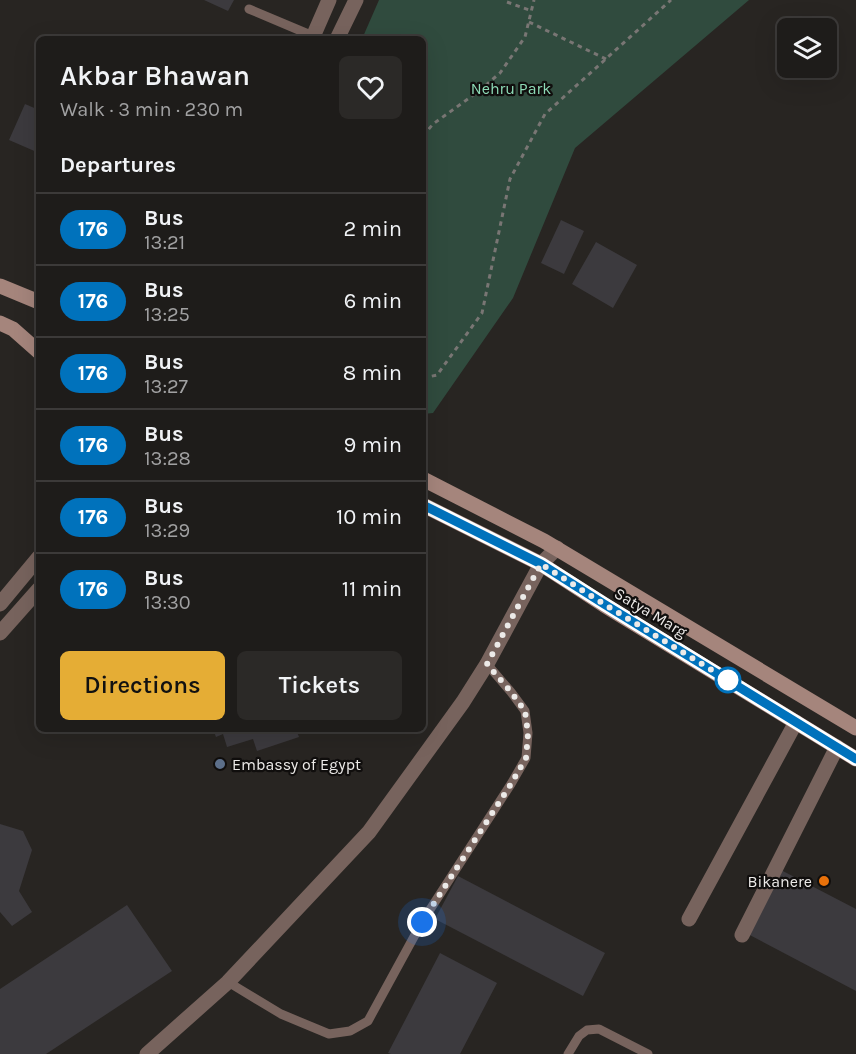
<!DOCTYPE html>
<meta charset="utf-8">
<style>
body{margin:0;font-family:Karla,sans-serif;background:#2b2927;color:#f1f3f6;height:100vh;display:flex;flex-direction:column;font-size:22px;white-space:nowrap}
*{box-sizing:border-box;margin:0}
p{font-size:20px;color:#a1a1a2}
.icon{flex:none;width:33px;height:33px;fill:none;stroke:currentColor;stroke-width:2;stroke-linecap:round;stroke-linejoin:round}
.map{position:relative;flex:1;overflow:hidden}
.sheet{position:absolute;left:36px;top:36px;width:390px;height:696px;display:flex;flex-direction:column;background:#1e1c1a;border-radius:9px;box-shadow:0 6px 24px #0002,0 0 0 2px #3c3a39}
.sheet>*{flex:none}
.badge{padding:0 12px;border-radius:20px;font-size:21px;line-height:39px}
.controls{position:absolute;left:777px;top:18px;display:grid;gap:12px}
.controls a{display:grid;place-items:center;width:60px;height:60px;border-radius:9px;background:#1e1c1a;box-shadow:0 6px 24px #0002,0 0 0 2px #3c3a39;font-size:30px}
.you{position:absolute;width:30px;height:30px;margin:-15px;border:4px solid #fff;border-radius:50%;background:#1a73e8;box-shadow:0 0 0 9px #1a73e833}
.map>.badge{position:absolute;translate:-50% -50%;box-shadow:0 0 0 3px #fff}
h2{padding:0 24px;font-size:22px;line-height:54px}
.round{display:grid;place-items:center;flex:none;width:63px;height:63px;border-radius:9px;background:#2b2927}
.headline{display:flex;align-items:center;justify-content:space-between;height:102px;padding:0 24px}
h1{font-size:28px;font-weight:600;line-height:45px}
.action{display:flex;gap:12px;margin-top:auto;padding:12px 24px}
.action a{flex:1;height:69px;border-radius:9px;background:#e5ad35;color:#111;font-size:24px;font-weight:600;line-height:69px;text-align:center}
.action a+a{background:#2b2927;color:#f1f3f6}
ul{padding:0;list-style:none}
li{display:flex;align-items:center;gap:18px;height:72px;padding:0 24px;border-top:2px solid #3c3a39}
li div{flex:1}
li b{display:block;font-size:22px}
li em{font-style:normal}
li .badge{min-width:66px;font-weight:700;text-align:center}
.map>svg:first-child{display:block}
.green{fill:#304b3e}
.building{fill:#3c3a3e}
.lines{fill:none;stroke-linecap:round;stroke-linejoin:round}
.path{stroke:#797674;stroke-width:3;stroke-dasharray:4.5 4.5;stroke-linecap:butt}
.service{stroke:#77635d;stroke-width:9}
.minor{stroke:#77635d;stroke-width:15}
.tertiary{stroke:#77635d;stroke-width:15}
.secondary{stroke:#a5857c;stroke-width:15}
.line-casing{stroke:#fff;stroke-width:14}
.line{stroke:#0072bc;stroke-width:9}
.walk{stroke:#eceae8;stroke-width:6;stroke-dasharray:0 10.8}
.stop-dot{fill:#fff;stroke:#0072bc;stroke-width:3}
.service-dot{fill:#5c6f8a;stroke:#100e0d;stroke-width:2}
.food-dot{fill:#e8710a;stroke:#100e0d;stroke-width:2}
.labels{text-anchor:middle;stroke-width:4.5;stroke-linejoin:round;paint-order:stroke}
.park-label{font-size:16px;fill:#8ddab6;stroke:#100e0d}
.street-label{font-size:16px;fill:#eceae8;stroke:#100e0d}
.poi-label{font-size:16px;fill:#eceae8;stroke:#100e0d;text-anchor:start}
</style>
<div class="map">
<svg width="856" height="1054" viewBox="0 0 856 1054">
<rect width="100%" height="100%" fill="#282522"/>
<path class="green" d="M379 0H749L575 148 513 298 433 413 423 414V39H362Z"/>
<path class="building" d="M204 0H234L228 11Z
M25 104 39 110V153L9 140Z
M561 220 584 231 564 274 541 263Z
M596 242 637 265 613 308 572 284Z
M213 729H296L299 737 257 751 253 739 227 747 223 734 216 737Z
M0 824 23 831 32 850 19 891 32 912 12 926 0 912Z
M779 869 856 909V991L746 933Z
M458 876 605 953 583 996 435 919Z
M127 905 172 971 46 1054H0V989Z
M440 953 497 983 460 1054H391L388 1053Z"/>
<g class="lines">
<path class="path" d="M507 2 532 11
M529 22 606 59
M423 136 433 124 479 91 500 73 525 37 534 0
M423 378 437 375 482 313 510 179 545 114 671 0"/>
<path class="service" d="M249 9 313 36
M228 982 281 1014 329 1034 350 1031 368 1021 422 922 511 784 526 758 528 733 525 711 511 692 487 664
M568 1054 579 1036 587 1030 599 1029 648 1054"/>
<path class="minor" d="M689 919 796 722
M742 935 837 747
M147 1054 228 982 369 832 463 702 487 664 541 564 557 548"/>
<path class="tertiary" d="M312 39 329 0
M337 39 356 0
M0 604 39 557
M0 633 39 589"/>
<path class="secondary" d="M0 286 39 302
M0 323 13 329 39 352
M423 479 544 541 856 728
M423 505 541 564 604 605 856 759"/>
</g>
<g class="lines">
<defs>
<path id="line" d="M423 505 541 564 604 604 856 759"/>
</defs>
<use href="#line" class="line-casing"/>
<use href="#line" class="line"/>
<path class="walk" d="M422 922 511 784 526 758 528 734 525 711 511 692 487 664 541 564 604 604 728 680"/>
</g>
<circle class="stop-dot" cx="728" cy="680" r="12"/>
<circle class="service-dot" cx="220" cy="764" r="6"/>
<circle class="food-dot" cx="824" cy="881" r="6"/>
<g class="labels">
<g class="park-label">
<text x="511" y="94">Nehru Park</text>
</g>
<g class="street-label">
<text transform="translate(651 612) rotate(31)" y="6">Satya Marg</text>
</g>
<g class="poi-label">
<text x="232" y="770">Embassy of Egypt</text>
<text x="812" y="887" text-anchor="end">Bikanere</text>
</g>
</g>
</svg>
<div class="controls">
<a><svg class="icon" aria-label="layers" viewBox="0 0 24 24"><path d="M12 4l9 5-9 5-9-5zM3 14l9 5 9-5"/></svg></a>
</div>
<div class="you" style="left:422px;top:922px"></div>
<section class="sheet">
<div class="headline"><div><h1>Akbar Bhawan</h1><p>Walk · 3 min · 230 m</p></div><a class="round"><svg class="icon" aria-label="heart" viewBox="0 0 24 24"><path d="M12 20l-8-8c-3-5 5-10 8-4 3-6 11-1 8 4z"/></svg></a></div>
<h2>Departures</h2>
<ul>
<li><span class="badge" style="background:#0072bc;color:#fff">176</span><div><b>Bus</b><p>13:21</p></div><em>2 min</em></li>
<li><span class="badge" style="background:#0072bc;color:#fff">176</span><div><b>Bus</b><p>13:25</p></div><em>6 min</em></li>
<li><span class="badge" style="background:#0072bc;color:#fff">176</span><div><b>Bus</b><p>13:27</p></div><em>8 min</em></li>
<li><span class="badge" style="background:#0072bc;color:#fff">176</span><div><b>Bus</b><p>13:28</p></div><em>9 min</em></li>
<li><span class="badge" style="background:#0072bc;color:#fff">176</span><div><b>Bus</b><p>13:29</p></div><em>10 min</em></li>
<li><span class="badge" style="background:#0072bc;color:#fff">176</span><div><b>Bus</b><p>13:30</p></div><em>11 min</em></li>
</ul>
<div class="action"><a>Directions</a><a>Tickets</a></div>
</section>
</div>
